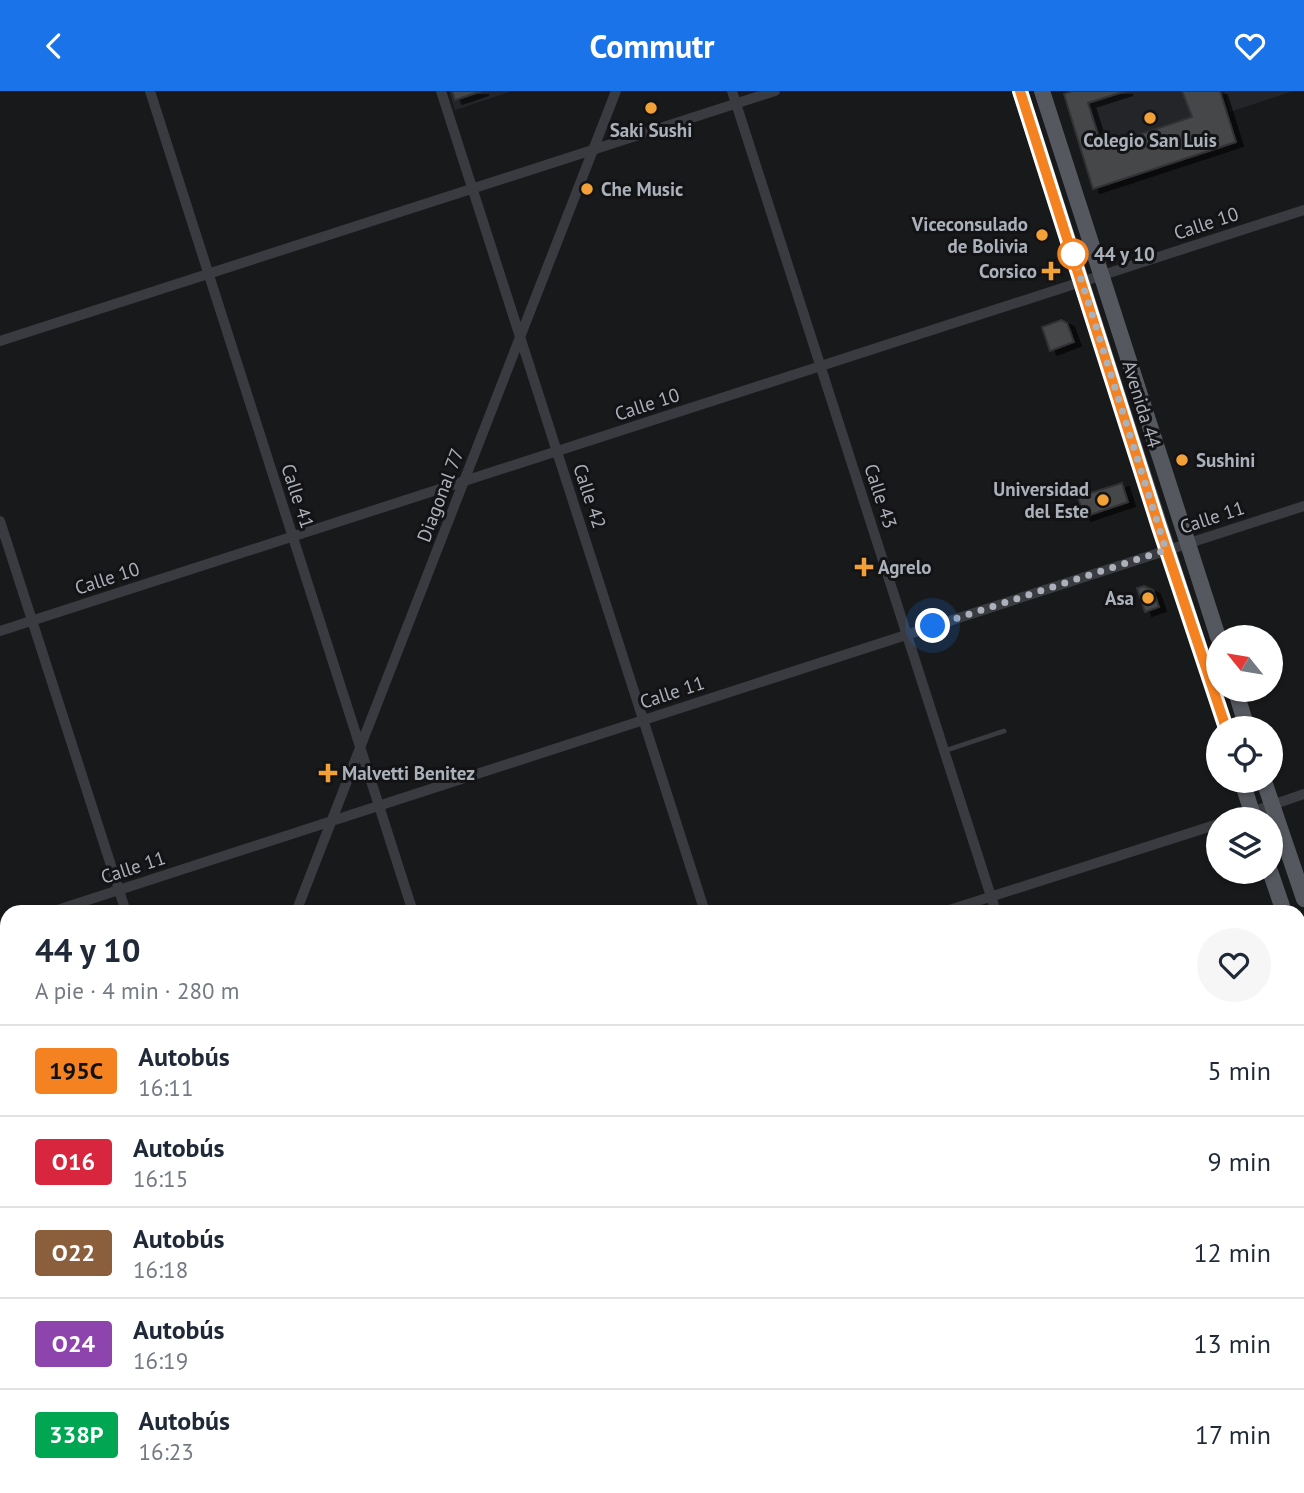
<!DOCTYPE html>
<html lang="es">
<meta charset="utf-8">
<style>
body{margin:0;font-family:"PT Sans",sans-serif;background:#f6f6f7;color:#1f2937;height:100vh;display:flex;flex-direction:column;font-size:26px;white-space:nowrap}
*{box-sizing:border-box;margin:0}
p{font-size:23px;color:#747a83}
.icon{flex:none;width:38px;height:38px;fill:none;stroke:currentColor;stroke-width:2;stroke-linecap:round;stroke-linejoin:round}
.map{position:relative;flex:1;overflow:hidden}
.side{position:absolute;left:0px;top:814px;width:1306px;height:590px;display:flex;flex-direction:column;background:#fff;border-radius:21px 21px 0 0;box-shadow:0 2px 5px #0004}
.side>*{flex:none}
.badge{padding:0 14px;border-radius:5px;font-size:24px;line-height:46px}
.needle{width:46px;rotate:300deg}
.buttons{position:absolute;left:1206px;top:534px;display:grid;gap:14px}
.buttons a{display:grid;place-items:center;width:77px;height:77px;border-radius:50%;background:#fff;box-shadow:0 2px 5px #0004;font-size:35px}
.you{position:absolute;width:35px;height:35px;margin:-18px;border:5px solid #fff;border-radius:50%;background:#1a73e8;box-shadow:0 0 0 10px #1a73e833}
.map>.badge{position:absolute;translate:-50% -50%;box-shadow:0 0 0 4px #fff}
.round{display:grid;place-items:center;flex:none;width:74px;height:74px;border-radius:37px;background:#f6f6f7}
.head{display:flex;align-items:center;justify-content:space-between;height:119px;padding:0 35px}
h1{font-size:33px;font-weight:700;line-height:52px}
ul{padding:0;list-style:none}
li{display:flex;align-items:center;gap:21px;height:91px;padding:0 35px;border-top:2px solid #e0e1e3}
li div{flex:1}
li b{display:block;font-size:26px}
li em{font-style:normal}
li .badge{min-width:77px;font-weight:700;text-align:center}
header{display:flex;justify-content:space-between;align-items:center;height:91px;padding:0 35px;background:#1a73e8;color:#fff;font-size:32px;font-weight:700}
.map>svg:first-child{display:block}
.built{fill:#242528}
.green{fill:#202921}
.building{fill:#45474a;stroke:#323336;stroke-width:2;filter:url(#shadow)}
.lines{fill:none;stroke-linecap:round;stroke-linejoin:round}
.path{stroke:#3f4247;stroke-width:2.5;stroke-dasharray:3.5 5;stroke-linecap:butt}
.service{stroke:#393b40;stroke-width:5}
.minor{stroke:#393b40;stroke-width:10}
.primary{stroke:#55585f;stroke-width:16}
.line-casing{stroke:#fff;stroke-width:16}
.line{stroke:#f58220;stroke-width:10}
.walk{stroke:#abb1ba;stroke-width:7;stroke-dasharray:0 12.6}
.poi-dot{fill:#f2a139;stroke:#131316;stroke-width:2.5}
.stop-dot{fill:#fff;stroke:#f58220;stroke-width:3.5}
.labels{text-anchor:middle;stroke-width:6;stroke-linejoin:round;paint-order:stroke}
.poi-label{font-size:19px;font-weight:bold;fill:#abb1ba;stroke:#131316;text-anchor:start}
.street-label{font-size:19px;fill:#abb1ba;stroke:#131316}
.stop-label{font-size:19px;font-weight:bold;fill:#abb1ba;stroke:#131316;text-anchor:start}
</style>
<header><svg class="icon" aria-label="back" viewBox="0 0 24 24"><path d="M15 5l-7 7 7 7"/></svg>Commutr<svg class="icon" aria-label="heart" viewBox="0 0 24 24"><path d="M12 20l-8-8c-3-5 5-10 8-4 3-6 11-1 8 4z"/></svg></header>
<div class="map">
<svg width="1304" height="1402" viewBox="0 0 1304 1402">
<defs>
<filter id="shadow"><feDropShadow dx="7" dy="4" stdDeviation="0" flood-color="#0009"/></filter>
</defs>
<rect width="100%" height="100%" fill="#18191b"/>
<path class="built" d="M449 0H512L455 19Z
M1072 0H1220L1236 51 1093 98 1064 3Z
M1224 0H1293L1230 21Z"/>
<path class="green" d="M1304 869V1085L1298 1083V873Z
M7 1134V1335L0 1314V1137Z
M154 1397 299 1396 301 1402H137Z"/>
<path class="building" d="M452 0H482L455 9Z
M1072 0H1126L1088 12 1102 56 1192 26 1182 0H1220L1236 51 1093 98 1064 3Z
M1061 229 1067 232 1074 251 1050 260 1042 236Z
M1122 392 1128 411 1084 426 1078 406Z
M1144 495 1153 499 1159 516 1145 521 1137 497Z"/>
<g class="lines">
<path class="path" d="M1298 892 1304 882
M1298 895 1304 913
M1298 1014 1304 1012
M296 1396 298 1402
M171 1402 188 1396"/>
<path class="service" d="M944 660 1004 640"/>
<path class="minor" d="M150 0 413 821
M441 0 705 821
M732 0 996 821
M0 250 775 0
M0 430 126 821
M0 540 1304 119
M1232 728 1304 703
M51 821 1304 415
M296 821 616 0
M943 821 1218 733
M0 837 7 835
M0 1126 7 1124
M1298 1305 1304 1303
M0 1337 7 1359
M19 1396 21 1402
M312 1396 313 1402
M598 1396 600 1402
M890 1396 891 1402
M1183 1396 1185 1402
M1000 1402 1017 1396"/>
<path class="primary" d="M1020 0C1089 212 1155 425 1226 637
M1042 0 1218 546
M1235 598 1247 637
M1242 690 1254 728
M1264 690 1304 808
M1270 780 1284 821
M1298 854 1304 852
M1298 1099 1304 1102
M44 1402 60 1396
M115 1402 132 1396"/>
</g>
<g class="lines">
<defs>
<path id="line" d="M1020 0 1159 436 1226 637"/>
</defs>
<use href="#line" class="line-casing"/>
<use href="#line" class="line"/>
<path class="walk" d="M933 535 1166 459 1073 163"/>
</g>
<g class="poi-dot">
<circle cx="651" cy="17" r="7"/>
<circle cx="1150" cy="27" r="7"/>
<circle cx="587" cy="98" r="7"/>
<circle cx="1042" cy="144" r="7"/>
<path d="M1047.5 169.5h7v7h7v7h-7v7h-7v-7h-7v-7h7z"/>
<circle cx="1182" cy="369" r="7"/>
<circle cx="1103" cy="409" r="7"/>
<path d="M860.5 465.5h7v7h7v7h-7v7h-7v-7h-7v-7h7z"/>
<circle cx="1148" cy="507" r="7"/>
<path d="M324.5 671.5h7v7h7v7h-7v7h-7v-7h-7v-7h7z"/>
</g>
<circle class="stop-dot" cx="1073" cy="163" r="14"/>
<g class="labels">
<g class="poi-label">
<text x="651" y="46" text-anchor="middle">Saki Sushi</text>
<text x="1150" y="56" text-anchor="middle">Colegio San Luis</text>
<text x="601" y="105">Che Music</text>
<text x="1028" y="140" text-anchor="end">Viceconsulado<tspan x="1028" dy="22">de Bolivia</tspan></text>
<text x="1037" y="187" text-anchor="end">Corsico</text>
<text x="1196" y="376">Sushini</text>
<text x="1089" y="405" text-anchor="end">Universidad<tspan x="1089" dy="22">del Este</tspan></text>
<text x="878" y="483">Agrelo</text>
<text x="1134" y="514" text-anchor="end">Asa</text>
<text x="342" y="689">Malvetti Benitez</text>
</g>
<g class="street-label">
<text transform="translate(1206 132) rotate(-18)" y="7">Calle 10</text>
<text transform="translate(647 313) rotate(-18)" y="7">Calle 10</text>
<text transform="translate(1142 313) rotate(73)" y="7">Avenida 44</text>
<text transform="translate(440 404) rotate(-69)" y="7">Diagonal 77</text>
<text transform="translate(298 405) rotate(72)" y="7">Calle 41</text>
<text transform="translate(590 405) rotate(72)" y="7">Calle 42</text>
<text transform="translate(881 405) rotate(72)" y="7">Calle 43</text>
<text transform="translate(1212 426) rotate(-18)" y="7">Calle 11</text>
<text transform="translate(107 487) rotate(-18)" y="7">Calle 10</text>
<text transform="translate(672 601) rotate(-18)" y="7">Calle 11</text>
<text transform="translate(133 776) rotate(-18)" y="7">Calle 11</text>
</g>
<g class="stop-label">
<text x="1094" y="170">44 y 10</text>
</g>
</g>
</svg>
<div class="buttons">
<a><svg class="needle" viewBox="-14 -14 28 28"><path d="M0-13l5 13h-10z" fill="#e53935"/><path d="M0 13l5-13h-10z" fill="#747a83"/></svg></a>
<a><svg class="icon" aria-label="locate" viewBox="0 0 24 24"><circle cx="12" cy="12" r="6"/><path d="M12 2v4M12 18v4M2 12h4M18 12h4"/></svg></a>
<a><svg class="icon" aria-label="layers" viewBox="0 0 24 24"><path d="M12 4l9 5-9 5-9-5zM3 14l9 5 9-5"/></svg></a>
</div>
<div class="you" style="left:933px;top:535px"></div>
<section class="side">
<div class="head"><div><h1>44 y 10</h1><p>A pie · 4 min · 280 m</p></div><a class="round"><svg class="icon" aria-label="heart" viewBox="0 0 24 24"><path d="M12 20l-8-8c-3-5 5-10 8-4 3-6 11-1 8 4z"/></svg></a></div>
<ul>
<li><span class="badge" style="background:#f58220;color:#111">195C</span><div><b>Autobús</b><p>16:11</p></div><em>5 min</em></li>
<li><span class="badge" style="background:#d7263d;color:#fff">O16</span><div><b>Autobús</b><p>16:15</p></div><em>9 min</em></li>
<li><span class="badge" style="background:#8b5e3c;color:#fff">O22</span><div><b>Autobús</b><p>16:18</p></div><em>12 min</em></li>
<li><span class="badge" style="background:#8e44ad;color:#fff">O24</span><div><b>Autobús</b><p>16:19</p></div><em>13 min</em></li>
<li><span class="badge" style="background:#00a651;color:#fff">338P</span><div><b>Autobús</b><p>16:23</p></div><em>17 min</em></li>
</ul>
</section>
</div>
